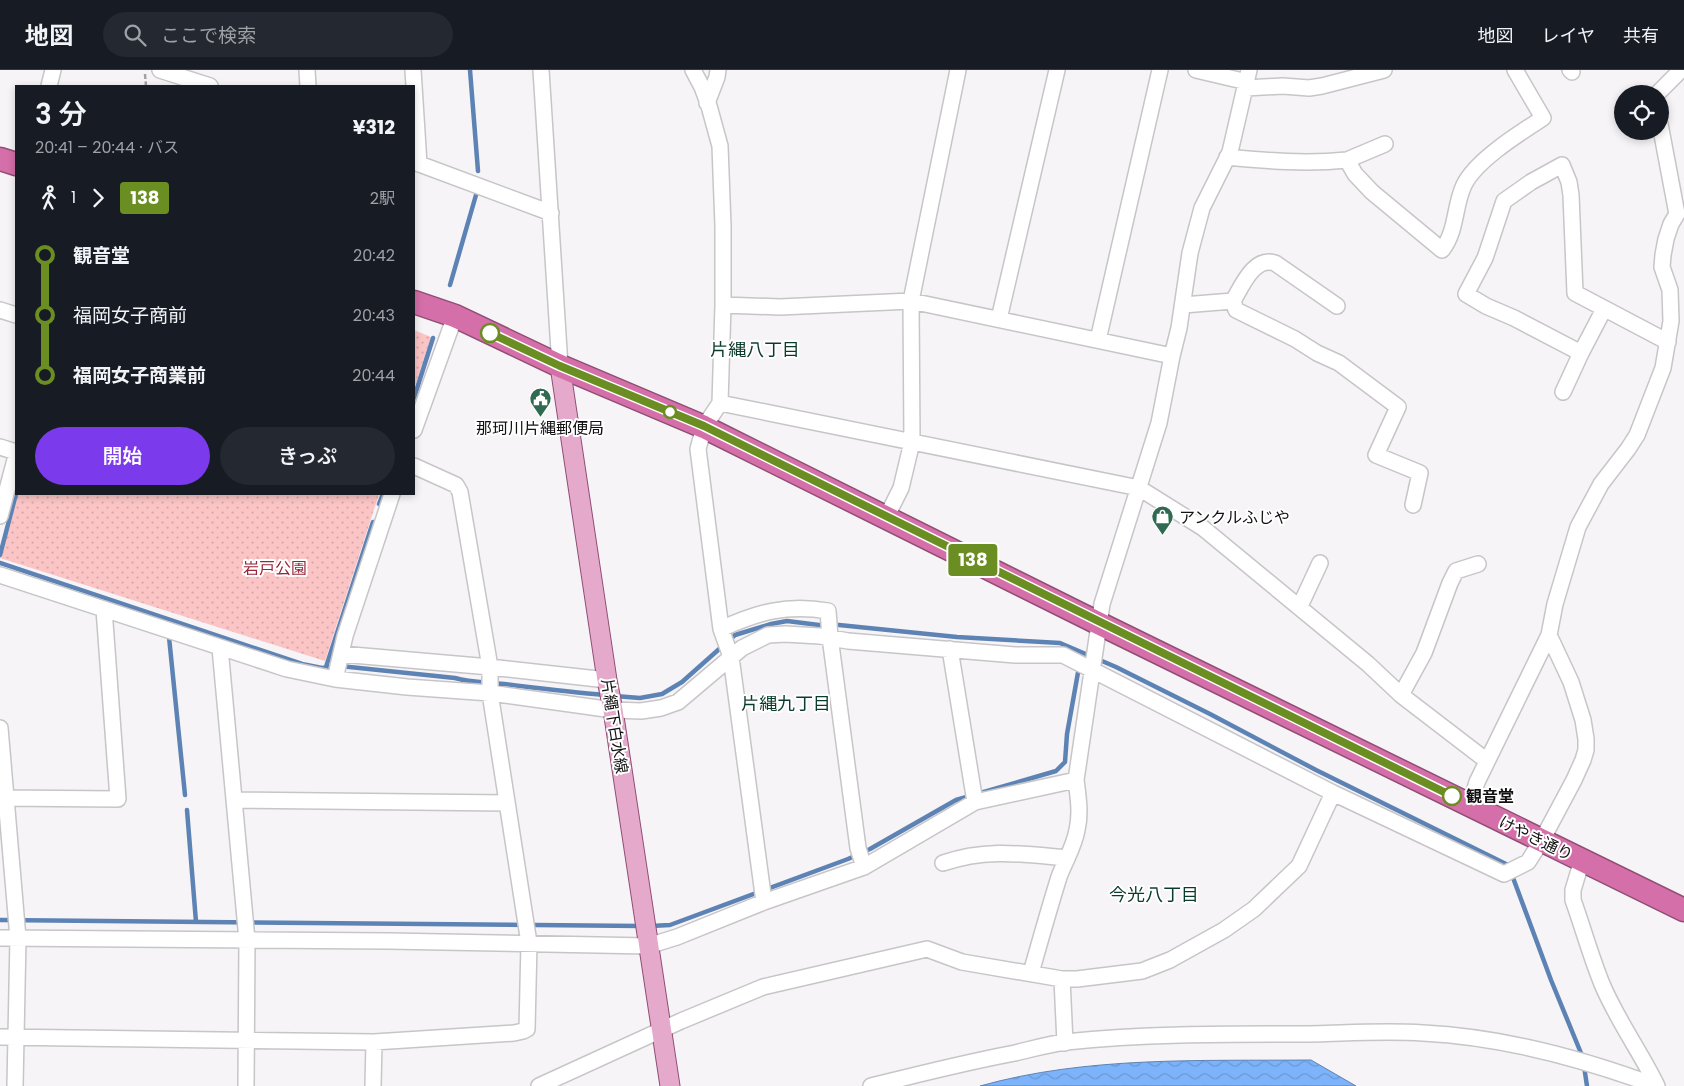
<!DOCTYPE html>
<html lang="ja">
<meta charset="utf-8">
<style>
body{margin:0;font-family:Poppins,"Noto Sans JP",sans-serif;background:#242831;color:#f1f3f6;height:100vh;display:flex;flex-direction:column;font-size:19px;white-space:nowrap}
*{box-sizing:border-box;margin:0}
p{font-size:16px;color:#9ea1a6}
.icon{flex:none;width:28px;height:28px;fill:none;stroke:currentColor;stroke-width:2;stroke-linecap:round;stroke-linejoin:round}
.map{position:relative;flex:1;overflow:hidden}
.drawer{position:absolute;left:15px;top:15px;width:400px;height:410px;display:flex;flex-direction:column;background:#171b24;border-radius:0px;box-shadow:0 2px 8px #0003}
.drawer>*{flex:none}
.badge{padding:0 10px;border-radius:4px;font-size:18px;line-height:32px}
.controls{position:absolute;left:1614px;top:15px;display:grid;gap:10px}
.controls a{display:grid;place-items:center;width:55px;height:55px;border-radius:50%;background:#171b24;box-shadow:0 2px 8px #0003;font-size:25px}
.map>.badge{position:absolute;translate:-50% -50%;box-shadow:0 0 0 2px #fff}
.legs{display:flex;align-items:center;gap:8px;height:55px;padding:0 20px;font-size:16px}
.legs p{margin-inline-start:auto}
.summary{display:flex;align-items:center;justify-content:space-between;height:85px;padding:0 20px}
h1{font-size:28px;font-weight:600;line-height:38px}
.cta{display:flex;gap:10px;margin-top:auto;padding:10px 20px}
.cta a{flex:1;height:58px;border-radius:30px;background:#7c3aed;color:#fff;font-size:20px;font-weight:600;line-height:58px;text-align:center}
.cta a+a{background:#242831;color:#f1f3f6}
ul{padding:0 20px;list-style:none}
li{display:flex;align-items:center;gap:18px;height:60px;font-size:19px}
li i{display:grid;place-items:center;width:8px;height:100%;margin:0 6px;background:currentColor}
li i::after{content:'';width:12px;height:12px;margin:-6px;border:4px solid;border-radius:50%;background:#171b24}
li p{margin-inline-start:auto}
li:first-child i{background:linear-gradient(#0000 50%,currentColor 0)}
li:last-child i{background:linear-gradient(currentColor 50%,#0000 0)}
header{display:flex;align-items:center;gap:30px;box-sizing:border-box;height:70px;padding:0 25px;background:#171b24;border-bottom:1px solid #363941}
header strong{font-size:24px}
nav{display:flex;gap:28px;margin-inline-start:auto;font-size:18px}
.search{width:350px;height:45px;background:#242831;display:flex;align-items:center;gap:12px;box-sizing:border-box;padding:0 18px;border-radius:28px;color:#9ea1a6;font-size:19px}
.map>svg:first-child{display:block}
.park{fill:url(#park-dots)}
.water{fill:url(#water-waves);stroke:#5d83b5}
.lines{fill:none;stroke-linecap:round;stroke-linejoin:round}
.stream{stroke:#5d83b5;stroke-width:4.5}
.minor-casing{stroke:#c7c5c8;stroke-width:18}
.major-casing{stroke:#904e74;stroke-width:21}
.highway-casing{stroke:#904e74;stroke-width:25}
.path{stroke:#a3a1a3;stroke-width:2.5;stroke-dasharray:5 2.5;stroke-linecap:butt}
.minor{stroke:#fff;stroke-width:15}
.major{stroke:#e5a9cb;stroke-width:19}
.highway{stroke:#d46fa9;stroke-width:22}
.line-1-casing{stroke:#fff;stroke-width:11}
.line-1{stroke:#6b8e23;stroke-width:8}
.stop-1-dot{fill:#fff;stroke:#6b8e23;stroke-width:2.5}
.labels{text-anchor:middle;stroke-width:4;stroke-linejoin:round;paint-order:stroke}
.poi-label{font-size:16px;fill:#131213;stroke:#fff}
.park-label{font-size:16px;fill:#962638;stroke:#fff}
.street-label{font-size:16px;fill:#131213;stroke:#fff}
.stop-label{font-size:16px;font-weight:bold;fill:#131213;stroke:#fff;text-anchor:start}
.neighbourhood-label{font-size:18px;fill:#0b3c2b;stroke:#fff}
</style>
<header>
<strong>地図</strong>
<div class="search"><svg class="icon" aria-label="search" viewBox="0 0 24 24"><circle cx="10" cy="10" r="6"/><path d="M15 15l6 6"/></svg>ここで検索</div>
<nav><a>地図</a><a>レイヤ</a><a>共有</a></nav>
</header>
<div class="map">
<svg width="1684" height="1016" viewBox="0 0 1684 1016">
<defs>
<pattern id="park-dots" width="8" height="8" patternUnits="userSpaceOnUse" patternTransform="scale(1.25)"><rect width="8" height="8" fill="#fbc5c6"/><path d="M2 2h.1M6 6h.1" fill="none" stroke="#d6a8a9" stroke-width="1.8" stroke-linecap="round"/></pattern>
<pattern id="water-waves" width="16" height="10" patternUnits="userSpaceOnUse" patternTransform="scale(1.25)"><rect width="16" height="10" fill="#7db3fa"/><path d="M0 5q4-4 8 0t8 0" fill="none" stroke="#6b99d5"/></pattern>
</defs>
<rect width="100%" height="100%" fill="#f6f4f7"/>
<path class="park" d="M414 260 431 267 414 319Z
M17 424H379L325 591 0 488Z"/>
<path class="water" d="M1311 990 1356 1016H980C1087 986 1200 991 1311 990Z"/>
<g class="lines">
<path class="stream" d="M470 0 478 101
M450 215 476 125
M414 328 433 268
M379 434 383 424
M0 485 16 424
M0 493 302 594 322 598 340 596 455 608C471 613 488 612 504 614 538 618 571 622 605 625
M169 567 185 725
M326 597 373 452
M615 626 640 628 662 624 682 612 735 565 771 554 787 551 819 555H839L957 567 1060 573 1116 597 1210 644 1316 700 1508 795 1509 797
M187 740 196 852
M1512 805 1551 910 1583 988
M0 850 641 856
M651 856 670 855 848 789 870 779 956 730 1056 701 1065 692 1067 664 1079 597
M1584 996 1587 1016"/>
<defs>
<path id="minor" d="M160 0 210 16
M307 0 308 16
M413 0 419 94
M541 0 560 296
M693 0 702 17 709 36 720 76 723 156V235L720 333 704 357 698 379 721 559 731 587 764 832
M1196 0 1247 12
M1570 0 1572 2
M49 16 53 0
M1246 18 1283 16 1309 18 1322 16 1384 0
M1657 24 1681 0
M707 33 717 7 718 0
M1227 87C1267 91 1307 94 1347 90L1355 104 1372 122 1442 180C1457 161 1454 136 1464 115 1476 90 1520 63 1543 48L1515 0
M1347 90 1385 74
M414 92 551 143
M723 235 780 237 911 231 1172 286
M1183 235 1233 231
M1337 236 1275 193C1254 186 1242 216 1233 231L1236 240 1295 269 1317 283 1339 293 1398 337 1376 385 1420 403 1413 435
M1604 239 1581 283 1514 248 1486 236 1466 224 1485 188 1504 131 1531 112 1562 95 1569 112 1571 125 1575 223 1668 272
M0 240 16 245
M999 249 1057 0
M1098 270 1160 0
M1563 322 1581 283
M720 333 1139 418 1203 458 1368 594 1401 625 1487 691
M414 360 455 246
M0 377 16 382
M0 446 16 386
M886 448 901 418 912 372 911 231 958 0
M0 505 287 599 335 609 407 617 490 623 613 640 641 641 661 638 678 632 742 578 768 565 785 564 820 566 848 571 1015 585H1063L1333 723 1504 804 1528 792 1542 770 1574 710 1583 690 1586 680V669L1583 650 1571 612 1549 565
M1300 536 1320 493
M721 559C758 542 787 534 828 541L830 567 858 778 864 797
M220 578 247 870 246 1016
M950 579 975 732
M341 584 490 597 607 610
M335 609 345 566 392 424
M1401 625 1424 583 1450 513 1456 501 1478 494
M0 658 18 868 15 1016
M0 728 118 729 104 539
M234 730 507 733
M1470 735 1477 712 1549 565 1555 534 1578 457 1601 414 1628 379 1637 365 1663 298 1671 251 1670 220 1662 197 1663 185 1666 169 1671 154 1677 144 1660 54
M1582 790 1573 820V830C1583 858 1591 887 1602 914 1617 950 1640 981 1657 1016
M943 793C987 778 1022 784 1067 788
M0 868 388 871 648 876 677 867 764 832 864 797 975 732 1076 710 1102 534 1159 353 1172 286 1179 258 1190 183 1202 138 1230 82 1249 0
M1031 903C1040 871 1049 839 1059 807 1065 791 1074 777 1077 760 1081 743 1078 726 1076 710
M1062 909 1065 973
M0 967 374 972 514 963 523 961 527 959 529 873 490 623V597L460 422 456 415 414 396
M373 1016 374 972
M539 1016 681 951 763 917 927 879 962 892 1062 909H1077L1142 901 1170 890 1224 860 1254 839 1299 796 1333 723
M871 1016C919 1004 967 992 1015 983 1032 979 1049 974 1066 972 1142 964 1219 964 1295 964 1337 964 1380 960 1423 963 1504 967 1581 988 1656 1016"/>
<path id="major" d="M560 296 607 610 613 640 670 1016"/>
<path id="highway" d="M0 89 16 94
M414 232 455 246 560 296 704 357 1098 553 1684 840"/>
</defs>
<use href="#minor" class="minor-casing"/>
<use href="#major" class="major-casing"/>
<use href="#highway" class="highway-casing"/>
<path class="path" d="M145 4 146 16"/>
<use href="#minor" class="minor"/>
<use href="#major" class="major"/>
<use href="#highway" class="highway"/>
</g>
<g class="lines">
<defs>
<path id="line-1" d="M490 263 560 296 704 356 1452 726"/>
</defs>
<use href="#line-1" class="line-1-casing"/>
<use href="#line-1" class="line-1"/>
</g>
<defs>
<symbol id="civic-pin" viewBox="-11 -11 22 30"><path d="M0 17L-7.5 6A9.5 9.5 0 1 1 7.5 6Z" fill="#306a52" stroke="#fff"/><path d="M-.6-6.5H3V-4.5H.6V-3L4-1V1h2V6H-6V1h2V-1L-.6-3ZM-1.2 2.5V6h2.4V2.5Z" fill="#fff"/></symbol>
<symbol id="shop-pin" viewBox="-11 -11 22 30"><path d="M0 17L-7.5 6A9.5 9.5 0 1 1 7.5 6Z" fill="#306a52" stroke="#fff"/><path d="M-5-2.5h2.3a2.7 3.5 0 0 1 5.4 0H5L5.5 6h-11ZM-1.5-2.5h3a1.5 2.3 0 0 0-3 0Z" fill="#fff"/></symbol>
</defs>
<g fill-rule="evenodd">
<use href="#civic-pin" x="528" y="316" width="25" height="34"/>
<use href="#shop-pin" x="1150" y="434" width="25" height="34"/>
</g>
<g class="stop-1-dot">
<circle cx="490" cy="263" r="9"/>
<circle cx="670" cy="342" r="6"/>
<circle cx="1452" cy="726" r="9"/>
</g>
<g class="labels">
<g class="poi-label">
<text x="540" y="364">那珂川片縄郵便局</text>
<text x="1179" y="453" text-anchor="start">アンクルふじや</text>
</g>
<g class="park-label">
<text x="275" y="504">岩戸公園</text>
</g>
<g class="street-label">
<text transform="translate(615 656) rotate(81)" y="6">片繩下白水線</text>
<text transform="translate(1536 768) rotate(26)" y="6">けやき通り</text>
</g>
<g class="stop-label">
<text x="1466" y="732">観音堂</text>
</g>
<g class="neighbourhood-label">
<text x="755" y="286">片縄八丁目</text>
<text x="786" y="640">片縄九丁目</text>
<text x="1154" y="831">今光八丁目</text>
</g>
</g>
</svg>
<div class="controls">
<a><svg class="icon" aria-label="locate" viewBox="0 0 24 24"><circle cx="12" cy="12" r="6"/><path d="M12 2v4M12 18v4M2 12h4M18 12h4"/></svg></a>
</div>
<b class="badge" style="left:973px;top:490px;background:#6b8e23;color:#fff">138</b>
<section class="drawer">
<div class="summary"><div><h1>3 分</h1><p>20:41 – 20:44 · バス</p></div><b>¥312</b></div>
<div class="legs"><svg class="icon" aria-label="walk" viewBox="0 0 24 24"><circle cx="13" cy="4" r="2"/><path d="M13 8l-2 6 4 7M11 14l-3 7M7 12l3-4h3l4 4"/></svg>1<svg class="icon" aria-label="forward" viewBox="0 0 24 24"><path d="M9 5l7 7-7 7"/></svg><b class="badge" style="background:#6b8e23;color:#fff">138</b><p>2駅</p></div>
<ul>
<li><i style="color:#6b8e23"></i><b>観音堂</b><p>20:42</p></li>
<li><i style="color:#6b8e23"></i><span>福岡女子商前</span><p>20:43</p></li>
<li><i style="color:#6b8e23"></i><b>福岡女子商業前</b><p>20:44</p></li>
</ul>
<div class="cta"><a>開始</a><a>きっぷ</a></div>
</section>
</div>
